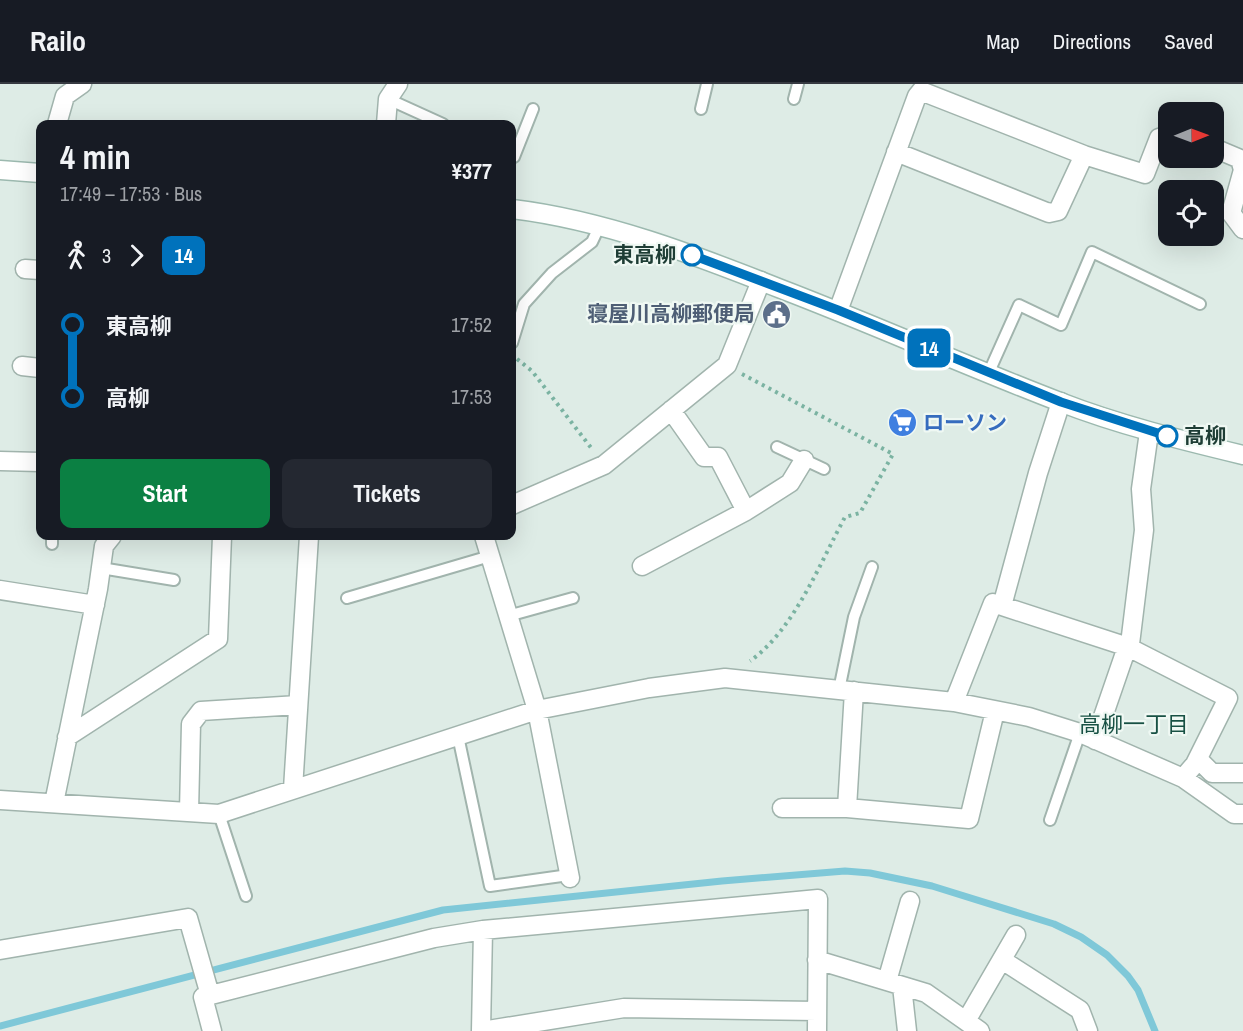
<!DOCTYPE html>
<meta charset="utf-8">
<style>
body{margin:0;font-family:"Archivo Narrow","Noto Sans JP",sans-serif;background:#242831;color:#f1f3f6;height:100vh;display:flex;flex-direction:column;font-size:22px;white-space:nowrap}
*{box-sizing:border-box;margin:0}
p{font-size:20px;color:#9ea1a6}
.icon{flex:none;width:33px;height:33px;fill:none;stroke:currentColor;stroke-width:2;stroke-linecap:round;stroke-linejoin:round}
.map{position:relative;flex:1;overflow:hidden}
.panel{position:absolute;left:36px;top:36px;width:480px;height:420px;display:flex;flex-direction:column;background:#171b24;border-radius:12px;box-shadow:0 6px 24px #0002}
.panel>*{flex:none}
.badge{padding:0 12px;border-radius:9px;font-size:21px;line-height:39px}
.needle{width:39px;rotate:89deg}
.tools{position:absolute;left:1158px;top:18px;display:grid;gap:12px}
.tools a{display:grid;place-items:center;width:66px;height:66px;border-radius:12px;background:#171b24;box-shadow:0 6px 24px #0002;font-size:30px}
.map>.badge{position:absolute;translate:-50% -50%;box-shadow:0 0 0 3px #fff}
.legs{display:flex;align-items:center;gap:9px;height:66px;padding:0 24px;font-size:20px}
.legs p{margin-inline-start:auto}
.headline{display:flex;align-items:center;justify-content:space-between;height:102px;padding:0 24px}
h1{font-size:33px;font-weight:700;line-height:45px}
.cta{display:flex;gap:12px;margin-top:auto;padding:12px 24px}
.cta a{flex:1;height:69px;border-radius:12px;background:#0b8043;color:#fff;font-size:24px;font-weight:700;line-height:69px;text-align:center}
.cta a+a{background:#242831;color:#f1f3f6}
ul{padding:0 24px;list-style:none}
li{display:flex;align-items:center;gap:21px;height:72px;font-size:22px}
li i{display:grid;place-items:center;width:9px;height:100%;margin:0 8px;background:currentColor}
li i::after{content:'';width:15px;height:15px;margin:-8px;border:4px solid;border-radius:50%;background:#171b24}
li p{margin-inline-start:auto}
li:first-child i{background:linear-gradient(#0000 50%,currentColor 0)}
li:last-child i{background:linear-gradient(currentColor 50%,#0000 0)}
header{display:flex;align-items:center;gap:36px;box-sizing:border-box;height:84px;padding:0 30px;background:#171b24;border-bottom:2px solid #363941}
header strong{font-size:28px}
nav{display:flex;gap:33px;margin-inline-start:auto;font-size:21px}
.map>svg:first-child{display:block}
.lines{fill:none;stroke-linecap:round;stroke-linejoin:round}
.stream{stroke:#7fc8d8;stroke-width:7}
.lane-casing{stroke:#a1b4ad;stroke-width:14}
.street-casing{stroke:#a1b4ad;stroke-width:21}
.secondary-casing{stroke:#9cb9af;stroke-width:21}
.path{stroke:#7bb3a2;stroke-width:4;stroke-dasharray:3 4.5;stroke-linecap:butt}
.lane{stroke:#fff;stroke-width:10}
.street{stroke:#fff;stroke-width:18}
.secondary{stroke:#fff;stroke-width:18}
.line-1-casing{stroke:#fff;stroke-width:14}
.line-1{stroke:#0072bc;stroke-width:9}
.stop-1-dot{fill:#fff;stroke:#0072bc;stroke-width:3}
.labels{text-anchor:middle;stroke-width:4.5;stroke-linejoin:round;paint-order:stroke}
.stop-label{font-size:21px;font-weight:bold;fill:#1e3d35;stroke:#eff8f3;text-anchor:end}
.service-label{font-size:21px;font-weight:bold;fill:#4e5e75;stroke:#eff8f3;text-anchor:end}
.shop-label{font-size:21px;font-weight:bold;fill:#366cbe;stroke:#eff8f3;text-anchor:start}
.neighbourhood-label{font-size:22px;fill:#185144;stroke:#eff8f3}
</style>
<header>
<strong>Railo</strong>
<nav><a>Map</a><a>Directions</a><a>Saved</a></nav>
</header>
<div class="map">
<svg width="1243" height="947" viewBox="0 0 1243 947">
<rect width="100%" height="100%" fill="#deece6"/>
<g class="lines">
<path class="stream" d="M0 942 443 826 722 797 845 787 870 789 932 802 1054 840 1081 853 1107 871 1128 892 1138 906 1155 947"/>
<defs>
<path id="lane" d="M388 15 443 40
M794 15 798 0
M701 25 707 0
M512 72 514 73 533 25
M512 259 524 220 552 189 592 158 599 143
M989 288 1019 221 1061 241 1092 168 1200 220
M777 363 824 385
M52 460V452
M101 484 174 496
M347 514 490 472
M508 532 573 514
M839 606 854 533 872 483
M458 652 490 802 569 791
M219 730 246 812
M1050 736 1080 649"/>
<path id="street" d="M57 40 65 12 82 0
M386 40 388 15 398 0
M1214 64 1240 75 1243 86 1231 129 1243 145
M896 68 1049 129 1058 127 1084 71
M25 185 40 186
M838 227 917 12 921 7 1084 71 1145 90 1159 54 1168 51
M22 282 40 284
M671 326 704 373H718L746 427
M0 377 40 378
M512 421 604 381 727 281 761 197
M484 452 537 626 570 794
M642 482 746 427 790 399 804 376
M0 506 95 521
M1002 522 1128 563 1228 614 1195 680 1183 694
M954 618 993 519 1002 522 1038 389 1061 318
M67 653 218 555 222 452
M1095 656 1126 566 1130 560 1144 446 1141 405 1149 348
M1198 675 1212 689H1243
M293 705 309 452
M0 716 219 730 537 626 649 604 725 594 954 618 1029 633 1080 649 1183 694 1234 730H1243
M54 719 98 505 104 462 112 452
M782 724H847L969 735 995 627
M847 724 854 607
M189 728 191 640 201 627 298 621
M0 866 188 834 210 911
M817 876 926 909 980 947
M1002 876 1080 926 1088 947
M887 897 910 817
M902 902 907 947
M966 937 1016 851
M212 947 203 913 434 854 483 846 818 815 817 947
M481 947 483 846
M482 947 624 924 817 927"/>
<path id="secondary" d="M0 86 40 89
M512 125C604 136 695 171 781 205 875 241 966 282 1060 318 1119 341 1181 356 1243 371"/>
</defs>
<use href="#lane" class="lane-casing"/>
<use href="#street" class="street-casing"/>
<use href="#secondary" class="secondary-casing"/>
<path class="path" d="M517 275 532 287 592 365
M742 290 893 370 860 429 845 433C820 479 794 546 750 577"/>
<use href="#lane" class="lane"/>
<use href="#street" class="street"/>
<use href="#secondary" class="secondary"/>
</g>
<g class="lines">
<defs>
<path id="line-1" d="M692 171 838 226 1061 318 1167 352"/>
</defs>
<use href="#line-1" class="line-1-casing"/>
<use href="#line-1" class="line-1"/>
</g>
<defs>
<symbol id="civic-disc" viewBox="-11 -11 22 22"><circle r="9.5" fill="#5c6f8a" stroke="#eff8f3"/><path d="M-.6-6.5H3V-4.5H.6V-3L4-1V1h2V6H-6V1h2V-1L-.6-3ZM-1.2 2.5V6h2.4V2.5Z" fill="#fff"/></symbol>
<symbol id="supermarket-disc" viewBox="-11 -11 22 22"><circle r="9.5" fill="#3f7fe0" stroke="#eff8f3"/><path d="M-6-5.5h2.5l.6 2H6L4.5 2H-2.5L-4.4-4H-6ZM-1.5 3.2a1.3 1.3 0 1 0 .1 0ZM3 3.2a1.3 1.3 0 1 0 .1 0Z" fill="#fff"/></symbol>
</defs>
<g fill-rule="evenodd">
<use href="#civic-disc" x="760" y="214" width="33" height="33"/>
<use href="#supermarket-disc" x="886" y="322" width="33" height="33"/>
</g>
<g class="stop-1-dot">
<circle cx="692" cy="171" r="10"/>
<circle cx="1167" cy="352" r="10"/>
</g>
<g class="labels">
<g class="stop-label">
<text x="676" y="178">東高柳</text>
<text x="1184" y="359" text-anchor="start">高柳</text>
</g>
<g class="service-label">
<text x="755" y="237">寝屋川高柳郵便局</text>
</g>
<g class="shop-label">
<text x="923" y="346">ローソン</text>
</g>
<g class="neighbourhood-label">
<text x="1134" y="648">高柳一丁目</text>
</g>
</g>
</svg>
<div class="tools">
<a><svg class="needle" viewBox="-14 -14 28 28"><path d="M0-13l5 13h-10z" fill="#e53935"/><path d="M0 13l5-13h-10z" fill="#9ea1a6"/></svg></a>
<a><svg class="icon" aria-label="locate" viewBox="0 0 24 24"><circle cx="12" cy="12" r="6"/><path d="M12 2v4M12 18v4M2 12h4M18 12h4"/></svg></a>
</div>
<b class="badge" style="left:929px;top:264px;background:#0072bc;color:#fff">14</b>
<section class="panel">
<div class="headline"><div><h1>4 min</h1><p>17:49 – 17:53 · Bus</p></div><b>¥377</b></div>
<div class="legs"><svg class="icon" aria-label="walk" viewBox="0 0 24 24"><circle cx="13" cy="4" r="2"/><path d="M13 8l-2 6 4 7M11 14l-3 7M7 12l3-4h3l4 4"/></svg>3<svg class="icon" aria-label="forward" viewBox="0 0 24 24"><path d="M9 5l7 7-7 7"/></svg><b class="badge" style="background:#0072bc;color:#fff">14</b></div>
<ul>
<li><i style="color:#0072bc"></i><b>東高柳</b><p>17:52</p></li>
<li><i style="color:#0072bc"></i><b>高柳</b><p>17:53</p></li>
</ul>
<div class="cta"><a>Start</a><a>Tickets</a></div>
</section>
</div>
